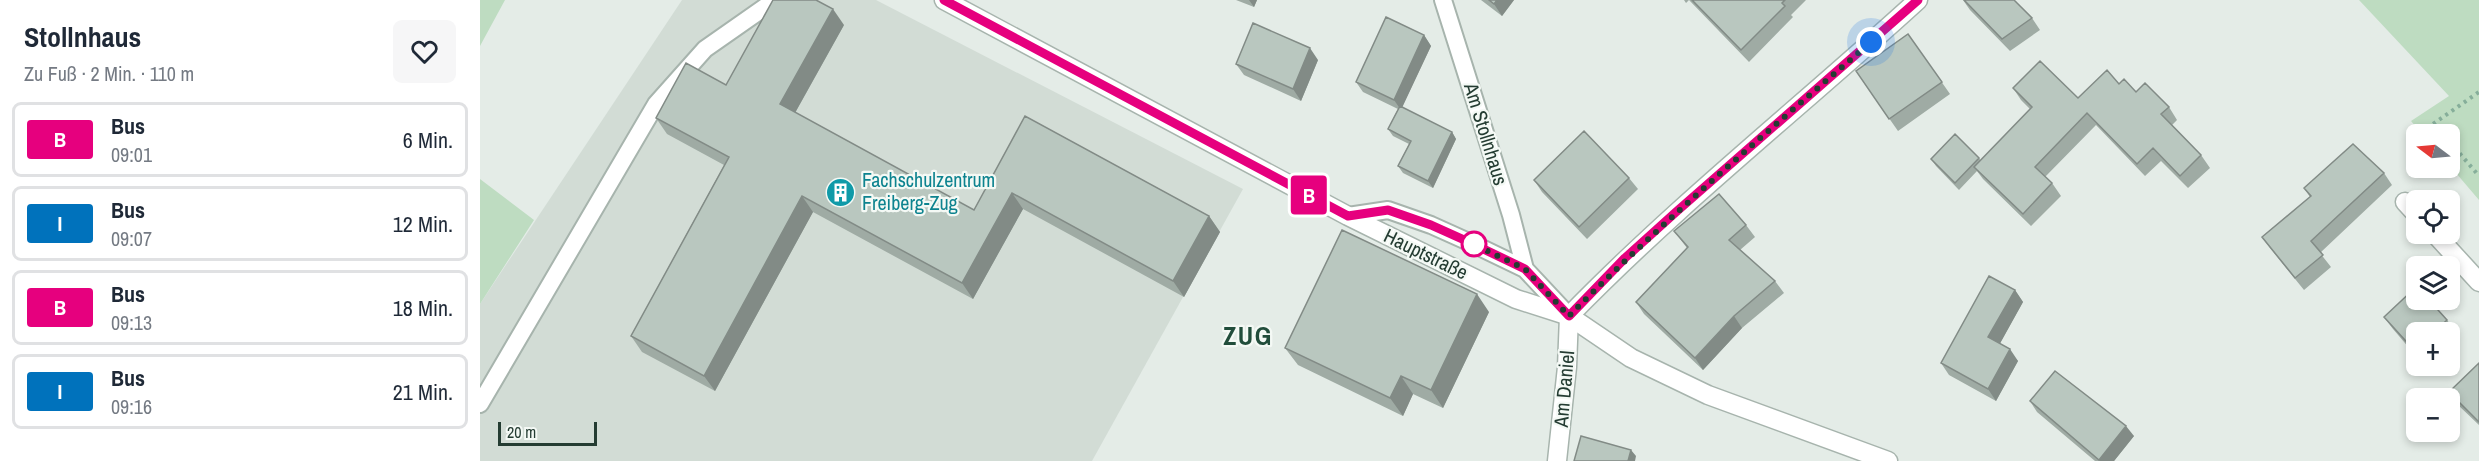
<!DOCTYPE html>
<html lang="de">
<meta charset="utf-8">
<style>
body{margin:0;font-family:"Archivo Narrow",sans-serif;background:#f6f6f7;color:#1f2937;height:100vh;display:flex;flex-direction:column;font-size:22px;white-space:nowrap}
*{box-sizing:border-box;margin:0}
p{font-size:20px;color:#747a83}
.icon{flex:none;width:33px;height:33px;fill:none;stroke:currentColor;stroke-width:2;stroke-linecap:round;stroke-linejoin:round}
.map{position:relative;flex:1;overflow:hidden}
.side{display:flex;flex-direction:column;background:#fff;width:480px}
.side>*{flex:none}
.badge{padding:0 12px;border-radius:4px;font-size:21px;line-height:39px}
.needle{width:39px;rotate:286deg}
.tools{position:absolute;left:1926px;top:124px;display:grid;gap:12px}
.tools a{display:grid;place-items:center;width:54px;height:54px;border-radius:9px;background:#fff;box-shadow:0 3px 9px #0003;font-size:30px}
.scale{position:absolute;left:18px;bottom:15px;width:99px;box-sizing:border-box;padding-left:6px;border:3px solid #243c32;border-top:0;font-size:16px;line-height:21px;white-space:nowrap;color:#243c32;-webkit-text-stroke:4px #f4f9f5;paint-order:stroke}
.you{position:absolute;width:30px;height:30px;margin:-15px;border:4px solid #fff;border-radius:50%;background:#1a73e8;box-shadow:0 0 0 9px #1a73e833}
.map>.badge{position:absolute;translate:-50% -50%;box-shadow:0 0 0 3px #fff}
.round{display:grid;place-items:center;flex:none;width:63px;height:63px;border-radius:9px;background:#f6f6f7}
.head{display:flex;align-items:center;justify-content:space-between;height:102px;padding:0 24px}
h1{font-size:28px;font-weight:700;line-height:45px}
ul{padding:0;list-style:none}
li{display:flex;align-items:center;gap:18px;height:75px;margin:0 12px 9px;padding:0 12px;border:3px solid #e0e1e3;border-radius:9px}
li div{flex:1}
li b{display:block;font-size:22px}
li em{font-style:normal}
li .badge{min-width:66px;font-weight:700;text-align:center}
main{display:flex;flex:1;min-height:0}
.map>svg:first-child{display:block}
.built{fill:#d2dcd5}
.green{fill:#bedcc1}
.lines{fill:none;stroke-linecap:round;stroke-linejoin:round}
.service-casing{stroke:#a7b4ad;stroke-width:20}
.minor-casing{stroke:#a7b4ad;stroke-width:21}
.tertiary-casing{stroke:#a7b4ad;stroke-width:21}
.path{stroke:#86ae9a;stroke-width:4;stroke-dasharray:3 4.5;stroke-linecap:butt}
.service{stroke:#fff;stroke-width:16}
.minor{stroke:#fff;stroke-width:18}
.tertiary{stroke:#fff;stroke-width:18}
.wall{fill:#9faba4}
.shaded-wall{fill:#828b86}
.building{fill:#b9c7bf;stroke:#828b86;stroke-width:1.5}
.line-casing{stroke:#fff;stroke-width:14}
.line{stroke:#e6007e;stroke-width:9}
.walk{stroke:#243c32;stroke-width:6;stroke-dasharray:0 10.8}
.stop-dot{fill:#fff;stroke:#e6007e;stroke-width:3}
.labels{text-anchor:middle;stroke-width:4.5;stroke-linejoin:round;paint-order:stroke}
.street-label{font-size:20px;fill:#243c32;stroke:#f4f9f5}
.culture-label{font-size:20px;fill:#0d838f;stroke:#f4f9f5;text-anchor:start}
.district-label{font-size:26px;font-weight:bold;letter-spacing:1.5px;fill:#214d3b;stroke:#f4f9f5}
</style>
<main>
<section class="side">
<div class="head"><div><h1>Stollnhaus</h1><p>Zu Fuß · 2 Min. · 110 m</p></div><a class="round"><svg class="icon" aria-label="heart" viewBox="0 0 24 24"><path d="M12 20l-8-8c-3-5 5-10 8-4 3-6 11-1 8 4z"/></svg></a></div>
<ul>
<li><span class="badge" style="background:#e6007e;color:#fff">B</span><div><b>Bus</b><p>09:01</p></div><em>6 Min.</em></li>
<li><span class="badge" style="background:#0072bc;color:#fff">I</span><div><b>Bus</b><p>09:07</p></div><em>12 Min.</em></li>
<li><span class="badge" style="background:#e6007e;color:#fff">B</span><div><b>Bus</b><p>09:13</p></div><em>18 Min.</em></li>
<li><span class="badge" style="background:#0072bc;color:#fff">I</span><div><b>Bus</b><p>09:16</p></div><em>21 Min.</em></li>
</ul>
</section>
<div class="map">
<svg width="1999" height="461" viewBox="0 0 1999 461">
<rect width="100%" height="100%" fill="#e4ece7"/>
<path class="built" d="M202 0H396L763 189 612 461H0V304Z"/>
<path class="green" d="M0 0H25L0 46Z
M1879 0H1999V200L1970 166V135H1943L1931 121 1969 96Z
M0 179 54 220 0 304Z"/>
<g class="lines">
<defs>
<path id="service" d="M963 0 1031 215 1045 269
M868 216 908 210 951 225 991 243 1045 269 1089 316
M0 404 176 104 225 49 295 0"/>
<path id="minor" d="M1925 202 1936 214
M1955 234 1999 282
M1077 461 1087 367 1089 316C1199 203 1322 106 1438 0"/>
<path id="tertiary" d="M464 0 868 216 1036 299 1089 316 1151 358 1228 395 1408 461"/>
</defs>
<use href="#service" class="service-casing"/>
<use href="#minor" class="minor-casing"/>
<use href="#tertiary" class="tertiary-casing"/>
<path class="path" d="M1963 135 1953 124 1999 92
M1970 142 1999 176"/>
<use href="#service" class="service"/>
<use href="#minor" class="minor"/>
<use href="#tertiary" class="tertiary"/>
</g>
<path class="wall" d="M756 0H777L774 7Z
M1001 0H1034L1022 16Z
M1204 0H1326L1311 15 1313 17 1269 62 1209 0 1206 3Z
M1483 0 1552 18 1560 30 1530 51 1490 10Z
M364 25 315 113 494 210 545 116 729 216 740 232 704 297 543 209 493 299 333 212 235 391 162 352 151 336 244 165 187 134 176 118 246 85Z
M1428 34 1470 94 1418 131 1376 71Z
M944 35 951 46 922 107 972 132 976 139 953 188 923 173 918 166 929 144 913 136 908 129 918 109 883 92 876 82Z
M838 60 821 101 764 75 756 64Z
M1639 84 1689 107 1697 120 1692 125 1721 155 1730 168 1708 188 1681 161 1665 176 1616 125 1565 177 1572 183 1581 196 1551 226 1503 179 1497 171 1479 190 1456 166 1451 159 1499 158 1501 161 1550 109 1541 100 1533 88 1598 98Z
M1904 173 1912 185 1840 253 1851 267 1824 290 1790 248 1782 237 1830 197 1824 188Z
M1149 178 1158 189 1107 239 1062 192 1054 180Z
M1266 225 1275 237 1260 250 1295 281 1304 293 1262 328 1223 370 1164 314 1156 302 1207 248 1194 231Z
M1535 290 1543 302 1520 343 1538 361 1516 401 1469 375 1461 363Z
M1009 312 963 408 933 394 923 416 818 365 805 348Z
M1904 317 1967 320 1976 332 1970 338V333H1936V356L1913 329Z
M1999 363V425L1977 404 1969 392Z
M1550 401 1654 436 1634 461H1615L1557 412Z"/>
<path class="shaded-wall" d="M769 0H777L774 7Z
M1017 0H1034L1022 16 1014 4Z
M353 9 364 25 311 120 300 104Z
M944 35 951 46 921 110 914 100Z
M830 48 838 60 821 101 813 89Z
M972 132 976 139 953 188 948 181Z
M532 193 543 209 493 299 482 283Z
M322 196 333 212 235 391 224 376Z
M729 216 740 232 704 297 693 281Z
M1535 290 1543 302 1517 349 1508 337Z
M997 294 1009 312 963 408 951 390Z
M1254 316 1262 328 1223 370 1215 358Z
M1530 349 1538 361 1516 401 1508 389Z
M921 376 933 394 923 416 910 398Z
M1646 426 1654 436 1634 461H1620L1619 460Z
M1151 450 1156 456 1155 461H1148Z"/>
<path class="building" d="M293 0H336L353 9 300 104 494 210 545 116 729 216 693 281 532 193 482 283 322 196 224 376 151 336 249 157 176 118 206 63 246 85Z
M1009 0H1017L1014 4Z
M1212 0H1305L1302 3 1305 6 1261 50Z
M1484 0H1534L1552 18 1522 39Z
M906 17 944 35 914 100 876 82Z
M773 23 830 48 813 89 756 64Z
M1428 34 1462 82 1409 119 1376 71Z
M1560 61 1598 98 1627 70 1639 84 1644 79 1656 92 1665 83 1689 107 1681 114 1721 155 1700 176 1673 148 1657 164 1607 113 1555 167 1572 183 1543 214 1494 167 1552 107 1533 88Z
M920 106 972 132 948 181 918 166 931 141 908 129Z
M1104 131 1149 178 1099 227 1054 180Z
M1475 134 1499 158 1475 183 1451 159Z
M1873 144 1904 173 1831 241 1843 255 1815 278 1782 237 1831 196 1824 188Z
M1239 194 1266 225 1249 240 1295 281 1254 316 1215 358 1156 302 1208 247 1194 231Z
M862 230 997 294 951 390 921 376 910 398 805 348Z
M1509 276 1535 290 1508 337 1530 349 1508 389 1461 363Z
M1936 287V300H1949L1967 320 1953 333H1936V348L1934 350 1904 317Z
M1999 363V422L1969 392Z
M1575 371 1646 426 1619 460 1550 401Z
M1101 436 1151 450 1148 461H1094Z"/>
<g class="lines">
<defs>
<path id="line" d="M464 0 868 216 908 210 951 225 991 243 1045 269 1089 316 1145 258 1196 212 1438 0"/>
</defs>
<use href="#line" class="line-casing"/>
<use href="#line" class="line"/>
<path class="walk" d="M994 244 991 243 1045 269 1089 316C1185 219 1288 131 1391 42"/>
</g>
<defs>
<symbol id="building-disc" viewBox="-11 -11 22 22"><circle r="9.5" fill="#0f9aa8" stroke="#f4f9f5"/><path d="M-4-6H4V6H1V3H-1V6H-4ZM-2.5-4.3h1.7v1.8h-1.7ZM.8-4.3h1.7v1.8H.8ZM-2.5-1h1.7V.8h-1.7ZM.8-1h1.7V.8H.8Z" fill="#fff"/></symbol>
</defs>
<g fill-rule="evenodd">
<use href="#building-disc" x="344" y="176" width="33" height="33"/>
</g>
<circle class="stop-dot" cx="994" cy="244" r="12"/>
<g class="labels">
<g class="street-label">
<text transform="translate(1006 134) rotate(73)" y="7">Am Stollnhaus</text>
<text transform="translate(946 254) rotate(26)" y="7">Hauptstraße</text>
<text transform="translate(1084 389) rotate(-85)" y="7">Am Daniel</text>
</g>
<g class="culture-label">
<text x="382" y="187">Fachschulzentrum<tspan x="382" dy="23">Freiberg-Zug</tspan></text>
</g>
<g class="district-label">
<text x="768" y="345">ZUG</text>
</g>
</g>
</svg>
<div class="tools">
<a><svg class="needle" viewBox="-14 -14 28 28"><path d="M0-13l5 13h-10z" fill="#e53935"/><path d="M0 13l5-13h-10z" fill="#747a83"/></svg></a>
<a><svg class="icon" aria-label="locate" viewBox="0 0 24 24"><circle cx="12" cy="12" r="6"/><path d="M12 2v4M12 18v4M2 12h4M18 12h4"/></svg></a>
<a><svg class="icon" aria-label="layers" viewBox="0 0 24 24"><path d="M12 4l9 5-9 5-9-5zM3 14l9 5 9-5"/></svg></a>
<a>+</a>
<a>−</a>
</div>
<div class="scale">20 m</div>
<div class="you" style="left:1391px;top:42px"></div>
<b class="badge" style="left:829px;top:195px;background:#e6007e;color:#fff">B</b>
</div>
</main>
